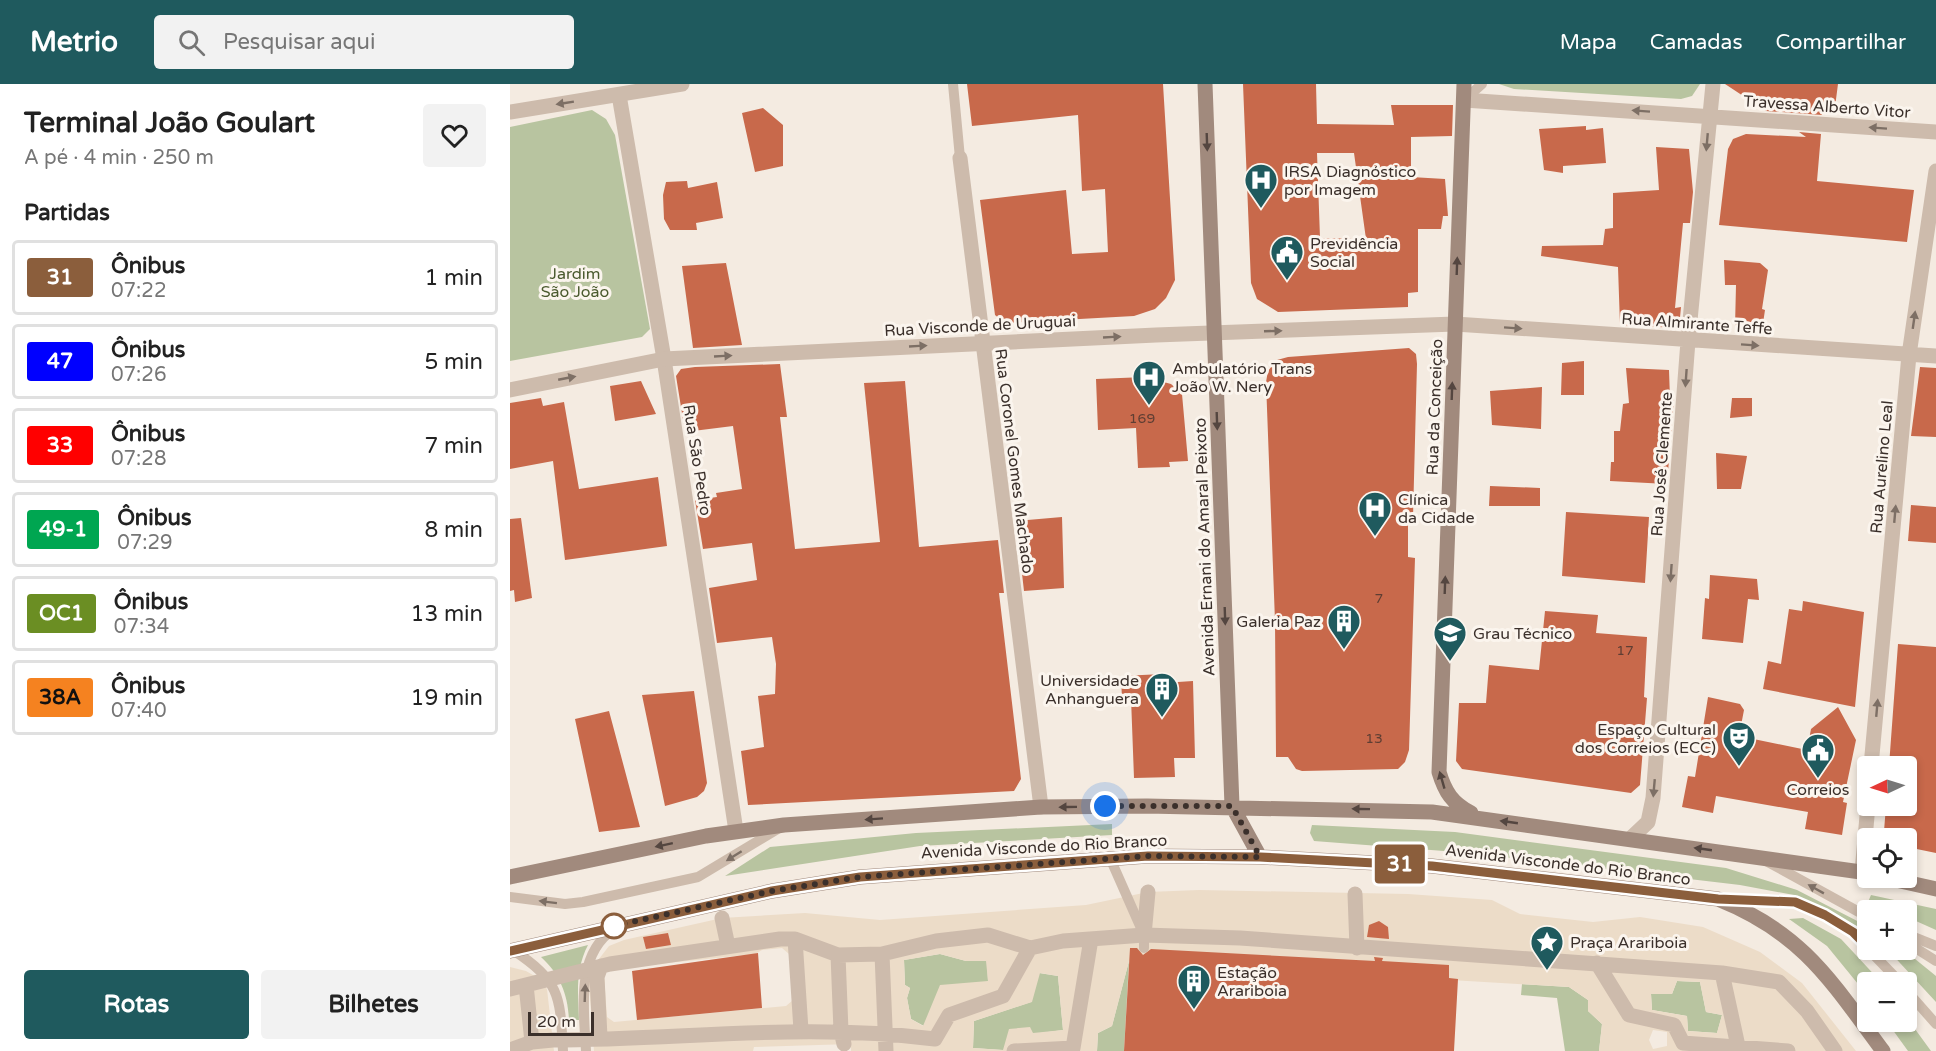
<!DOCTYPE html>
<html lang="pt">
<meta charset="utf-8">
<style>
body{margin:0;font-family:"Varela Round",sans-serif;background:#f2f2f2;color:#222;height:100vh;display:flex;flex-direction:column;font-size:22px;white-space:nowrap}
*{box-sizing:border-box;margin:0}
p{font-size:20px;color:#767676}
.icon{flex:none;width:33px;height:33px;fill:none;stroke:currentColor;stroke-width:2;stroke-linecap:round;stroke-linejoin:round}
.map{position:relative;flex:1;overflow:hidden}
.side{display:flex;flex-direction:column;background:#fff;width:510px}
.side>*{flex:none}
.badge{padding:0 12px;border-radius:4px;font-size:21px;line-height:39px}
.needle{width:39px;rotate:266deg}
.fabs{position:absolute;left:1347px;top:672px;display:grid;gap:12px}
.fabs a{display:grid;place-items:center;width:60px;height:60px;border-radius:6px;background:#fff;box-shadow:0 3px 9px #0003;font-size:30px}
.scale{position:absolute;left:18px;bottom:15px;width:66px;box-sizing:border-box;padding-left:6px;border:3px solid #3b302b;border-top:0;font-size:16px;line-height:21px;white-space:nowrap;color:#3b302b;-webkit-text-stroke:4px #fbf5ee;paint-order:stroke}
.you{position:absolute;width:30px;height:30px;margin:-15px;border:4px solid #fff;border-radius:50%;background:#1a73e8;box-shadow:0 0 0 9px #1a73e833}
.map>.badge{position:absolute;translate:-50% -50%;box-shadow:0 0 0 3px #fff}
h2{padding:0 24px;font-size:22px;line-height:54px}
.round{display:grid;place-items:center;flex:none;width:63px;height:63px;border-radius:6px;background:#f2f2f2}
.summary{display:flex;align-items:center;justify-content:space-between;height:102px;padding:0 24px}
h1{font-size:28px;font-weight:700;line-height:45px}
.primary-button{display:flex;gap:12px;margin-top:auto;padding:12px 24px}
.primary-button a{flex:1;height:69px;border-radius:6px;background:#1f5a5e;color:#fff;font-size:24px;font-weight:700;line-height:69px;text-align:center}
.primary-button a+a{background:#f2f2f2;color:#222}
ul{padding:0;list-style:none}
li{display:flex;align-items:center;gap:18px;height:75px;margin:0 12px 9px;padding:0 12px;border:3px solid #e0e0e0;border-radius:6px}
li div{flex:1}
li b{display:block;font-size:22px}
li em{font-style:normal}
li .badge{min-width:66px;font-weight:700;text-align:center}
header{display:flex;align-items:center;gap:36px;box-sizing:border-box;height:84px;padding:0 30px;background:#1f5a5e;color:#fff}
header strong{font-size:28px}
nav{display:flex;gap:33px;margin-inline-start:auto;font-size:21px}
.search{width:420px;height:54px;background:#f2f2f2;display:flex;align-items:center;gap:15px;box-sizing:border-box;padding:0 21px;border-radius:6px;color:#767676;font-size:22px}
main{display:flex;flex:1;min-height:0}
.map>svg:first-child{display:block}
.green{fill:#b8c4a0}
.plaza{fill:#ecdcc8;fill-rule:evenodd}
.building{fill:#c8694b;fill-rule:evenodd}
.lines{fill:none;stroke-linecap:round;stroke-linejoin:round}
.service{stroke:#cdbbac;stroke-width:10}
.pedestrian{stroke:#cdbbac;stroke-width:15}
.tertiary{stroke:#cdbbac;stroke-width:15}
.secondary{stroke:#a18a7d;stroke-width:15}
.oneway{fill:#7d6f65}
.oneway2{fill:#544640}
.line-casing{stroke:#fff;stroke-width:14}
.line{stroke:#8b5e3c;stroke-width:9}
.walk{stroke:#3b302b;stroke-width:6;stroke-dasharray:0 10.8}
.stop-dot{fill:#fff;stroke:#8b5e3c;stroke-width:3}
.labels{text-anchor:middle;stroke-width:6;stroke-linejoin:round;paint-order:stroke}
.number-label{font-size:14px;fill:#5e3e33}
.street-label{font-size:16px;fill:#3b302b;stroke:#fbf5ee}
.poi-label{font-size:16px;fill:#3b302b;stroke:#fbf5ee;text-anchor:start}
.park-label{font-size:16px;fill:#4a5a2e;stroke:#fbf5ee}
</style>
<header>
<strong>Metrio</strong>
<div class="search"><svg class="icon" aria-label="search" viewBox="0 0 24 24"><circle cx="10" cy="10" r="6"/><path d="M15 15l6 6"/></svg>Pesquisar aqui</div>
<nav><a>Mapa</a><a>Camadas</a><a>Compartilhar</a></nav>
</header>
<main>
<section class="side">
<div class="summary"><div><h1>Terminal João Goulart</h1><p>A pé · 4 min · 250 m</p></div><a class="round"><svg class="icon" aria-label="heart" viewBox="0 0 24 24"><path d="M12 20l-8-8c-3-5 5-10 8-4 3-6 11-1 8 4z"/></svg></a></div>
<h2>Partidas</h2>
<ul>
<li><span class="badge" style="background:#8b5e3c;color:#fff">31</span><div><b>Ônibus</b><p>07:22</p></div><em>1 min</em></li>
<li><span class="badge" style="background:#00f;color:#fff">47</span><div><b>Ônibus</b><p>07:26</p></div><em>5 min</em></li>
<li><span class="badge" style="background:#f00;color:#fff">33</span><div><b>Ônibus</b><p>07:28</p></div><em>7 min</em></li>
<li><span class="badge" style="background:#00a651;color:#fff">49-1</span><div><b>Ônibus</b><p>07:29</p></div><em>8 min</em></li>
<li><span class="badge" style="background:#6b8e23;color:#fff">OC1</span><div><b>Ônibus</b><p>07:34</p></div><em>13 min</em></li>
<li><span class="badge" style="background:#f58220;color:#111">38A</span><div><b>Ônibus</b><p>07:40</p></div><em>19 min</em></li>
</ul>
<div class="primary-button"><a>Rotas</a><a>Bilhetes</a></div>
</section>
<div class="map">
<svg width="1426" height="967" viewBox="0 0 1426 967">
<rect width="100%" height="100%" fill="#f4ebe1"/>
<path class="green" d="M989 0H1190L1182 12 1171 15 1004 5Z
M82 26 96 35 105 51 140 245 132 253 0 277V43Z
M602 740V751L410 762 215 792 260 763 406 749Z
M802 741 945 748 1216 784 1287 806 1357 842V847L1284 811 1230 801 960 769 804 757 800 749Z
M1361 811 1426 825V846L1397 833 1396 826H1379L1358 818Z
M1293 834 1331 855 1371 898H1358L1357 911 1317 862 1279 835Z
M78 861C65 886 68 909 69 936H59C58 911 50 890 31 873Z
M1378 866H1394L1426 892V918Z
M430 870 456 877H477L478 897 414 942 401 935 397 914 400 904 395 901 394 876Z
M619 877 614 967H587L588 949 602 942Z
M529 889 548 892 553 946 523 950 493 966 463 964 464 937 521 918Z
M1167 897 1190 898 1196 928 1212 931 1207 949 1178 947 1177 932 1142 926 1141 910H1162Z
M1012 900 1059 903 1078 916V927L1092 940 1089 967H1055L1047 914 1011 911Z
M1397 934 1421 967H1398L1377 938H1396Z"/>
<path class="plaza" d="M689 806 898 810 982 816 1010 830 1083 838 1130 833 1193 843 1250 868 1292 899 1346 967H1089L1092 940 1078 927V916L1059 903 619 877 602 942 588 949 587 967H341V960L244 963 243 967H84L79 900 82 884 99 862 114 856 212 834 295 829 370 836 576 821 638 808ZM272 864 279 870 283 916 276 922 104 938 97 933 94 891 99 885 245 870 252 866ZM430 870 456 877H476L478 897 430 901 413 942 401 935 397 914 400 904 395 901 394 876ZM530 889 548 892 553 946 523 949 520 943 499 945 493 966 463 964 464 937 522 918ZM1167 897 1190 898 1196 928 1212 931 1207 949 1178 947 1177 932 1142 926 1141 910H1162ZM1143 946 1157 948V962L1143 965 1139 956Z
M0 883 16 887 28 894 37 905 44 967H0Z"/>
<path class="building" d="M457 0H653L665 196 656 214 645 225 624 232 495 239 485 231 470 116 556 106 562 170 598 168 595 105 572 107 568 31 462 42Z
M733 0H806L807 40 884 41 881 21H943L942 52 901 53V93L935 95 938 132H933L931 145H908V208L898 209V223L768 228 747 215 741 199ZM807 69H844L856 155 810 154Z
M1215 0H1328L1325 23 1313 22 1312 31 1256 27Z
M253 24 273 41V82L245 88 232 29Z
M1076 42V46L1093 44 1096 79 1053 82V89L1034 86 1029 45Z
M1289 48 1311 50 1307 97 1404 106 1397 158 1209 141 1218 65 1223 55 1236 50 1296 53Z
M1146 63 1179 65 1183 108 1180 139H1173L1165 224 1171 223 1169 244 1110 241 1108 183 1031 172 1032 162 1093 161 1095 145 1103 144V109L1149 106Z
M177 97 178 104 207 98 213 134 186 139 187 146H160L154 135 153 111 156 98Z
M1214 176 1250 179 1258 186 1252 225 1255 226 1252 246 1225 243 1226 201H1215Z
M216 179 232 261 183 264 172 182Z
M899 264 906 270 907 280 903 433H898V473L905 474 899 666 895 678 888 685 792 687 786 685 778 673H766L765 537 756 298 758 287 767 276 778 273Z
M1074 277V311H1051L1052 279Z
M270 280 277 333H270L285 465 370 458 354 299 395 297 409 463 488 456 494 509H489L511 695 504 707 238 721 231 667 254 663 248 612 265 610 266 580 262 553 207 559 199 504 247 496 242 459 193 465 185 416 207 413 206 409 232 405 223 342 175 348 166 292 171 285 185 283Z
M1410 283 1426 284V353L1401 352Z
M1116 284 1159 286 1160 315H1164L1157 400 1100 397 1101 378H1104V347H1110L1113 320 1119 319Z
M635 293 661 300 672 310 678 377 659 378 660 383 628 384 626 344 588 346 586 295Z
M131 297 146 330 105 337 100 302Z
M1032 303 1031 345 982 341 980 307Z
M31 314 33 322 54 318 69 405 148 393 157 462 55 476 43 377 0 385V319Z
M1222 314H1242V332L1220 334Z
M1206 369 1237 372 1231 405H1207Z
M980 402 1030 404V422H979Z
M1401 421 1426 423V459L1398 457Z
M1056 428 1139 433 1135 499 1052 492Z
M552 433 554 504 514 507 506 437Z
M11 434 22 514 5 518 4 506 0 507V435Z
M1200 491 1247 495 1249 516 1238 515 1233 559 1192 555 1195 514 1199 515Z
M1293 517 1354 528 1345 623 1253 605 1258 577 1271 580 1279 525 1292 527Z
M1035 527 1088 531 1086 549 1137 553 1134 613 1137 614 1130 701 1121 709 952 685 946 677 949 619H976L979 581 1029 586Z
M1388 560 1426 563V769L1397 763 1399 754H1378L1374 747 1376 722H1396V682H1379Z
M653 590V599L683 597 685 674H664L665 693 624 694 621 614 612 615 611 592Z
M184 607 197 699 194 707 187 713 155 722 132 611Z
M1198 613 1230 620 1234 626 1229 652 1297 666 1301 645 1328 623 1346 656 1333 718 1337 719 1332 751 1295 745 1298 728 1206 712 1203 729 1172 723 1178 692 1185 693Z
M99 627 130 743 89 748 65 635Z
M869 837 878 843 879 855 857 853 859 841Z
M158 849 161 861 136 865 133 853Z
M620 864H627L633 871 641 865 865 877 864 873 873 874 872 877 939 881V894L948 895 944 967H614Z
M248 869 252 924 127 936 122 887Z"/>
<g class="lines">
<path class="service" d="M443 0 450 74
M954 16 972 0
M600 774 634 851V864
M1258 778 1358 833
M0 813 55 820 73 818 188 793 271 743
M1214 815C1237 816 1264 813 1286 818 1312 825 1339 844 1358 863
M1396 850 1426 862
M1396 858 1426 877
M3 866C51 898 50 912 53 967
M1359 866 1390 898
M1396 906 1426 940
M76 967C74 927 65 870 104 845"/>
<path class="pedestrian" d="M109 11 154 275 226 747
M450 74 531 723
M845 810 847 864
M212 834 218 862
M634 851 638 808
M285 855 291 946
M372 870 376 967
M328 871 331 947 334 960
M1087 879 1119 931 1164 941 1173 959 1278 967
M1212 889 1269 898 1297 927 1325 967
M16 901 22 958
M0 905 100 880 270 855H285L328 871 372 870 426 857 478 851 520 864 553 857 634 851 730 854 1212 889 1228 962
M90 953 87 893 91 882
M0 966 22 958 43 956C173 956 294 938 425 955L439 931 493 912 520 864
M504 967 563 964 581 855"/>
<path class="tertiary" d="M954 16 1426 48
M0 28 172 0
M0 306 154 275 646 251 945 240 1426 272
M1361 682 1399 271 1426 87
M1120 755 1138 738 1143 714 1178 257 1203 0
M1352 788 1358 721"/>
<path class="secondary" d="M695 0 722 722 750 773
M954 0 929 688C935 708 942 719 961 729
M0 793 196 752 274 741 531 723 637 722 922 728 1358 789
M1377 794 1426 805
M0 867 262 807 350 793 638 772 750 773 922 782 1208 815C1293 849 1321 897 1373 967"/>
</g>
<defs><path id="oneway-solid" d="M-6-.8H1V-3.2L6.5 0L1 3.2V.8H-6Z" transform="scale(1.5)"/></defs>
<g class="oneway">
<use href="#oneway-solid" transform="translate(55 19) rotate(171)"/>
<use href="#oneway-solid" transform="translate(1131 27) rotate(-176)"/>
<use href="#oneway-solid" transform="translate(1368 44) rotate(-176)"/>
<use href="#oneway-solid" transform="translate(1197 58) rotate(95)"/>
<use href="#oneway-solid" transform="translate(1404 236) rotate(-82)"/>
<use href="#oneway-solid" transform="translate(1003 244) rotate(4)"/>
<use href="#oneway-solid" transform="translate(763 247) rotate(-2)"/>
<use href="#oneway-solid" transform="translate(602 253) rotate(-3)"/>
<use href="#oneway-solid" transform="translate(1240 261) rotate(4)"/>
<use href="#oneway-solid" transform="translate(408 262) rotate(-3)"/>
<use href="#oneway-solid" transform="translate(213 272) rotate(-3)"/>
<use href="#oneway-solid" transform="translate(57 294) rotate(-11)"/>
<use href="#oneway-solid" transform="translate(1176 294) rotate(94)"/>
<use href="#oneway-solid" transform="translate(1385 430) rotate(-85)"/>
<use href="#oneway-solid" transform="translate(1161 489) rotate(94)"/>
<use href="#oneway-solid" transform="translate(1367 624) rotate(-85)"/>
<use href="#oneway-solid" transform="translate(1144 704) rotate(95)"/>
<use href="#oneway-solid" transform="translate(224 772) rotate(148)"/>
<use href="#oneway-solid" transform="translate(1306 805) rotate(-151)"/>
<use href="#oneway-solid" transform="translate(38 818) rotate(-173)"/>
<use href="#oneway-solid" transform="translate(75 909) rotate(-88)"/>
</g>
<g class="oneway2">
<use href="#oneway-solid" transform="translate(697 58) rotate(88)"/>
<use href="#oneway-solid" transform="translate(947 182) rotate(-88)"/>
<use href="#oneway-solid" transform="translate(942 307) rotate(-88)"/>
<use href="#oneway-solid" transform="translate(707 337) rotate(88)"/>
<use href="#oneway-solid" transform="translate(935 501) rotate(-88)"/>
<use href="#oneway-solid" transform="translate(715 532) rotate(88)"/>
<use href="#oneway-solid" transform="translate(932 696) rotate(-106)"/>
<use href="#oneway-solid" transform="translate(558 723) rotate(179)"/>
<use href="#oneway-solid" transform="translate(851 725) rotate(-179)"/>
<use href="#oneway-solid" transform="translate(364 735) rotate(176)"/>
<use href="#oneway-solid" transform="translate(999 738) rotate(-172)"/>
<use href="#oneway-solid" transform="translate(154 761) rotate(168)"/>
<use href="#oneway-solid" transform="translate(1193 765) rotate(-172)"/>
</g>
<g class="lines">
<defs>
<path id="line" d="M0 867 262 807 350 793 638 772 750 773 922 782 1208 815 1285 818 1315 831 1343 848 1358 863"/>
</defs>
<use href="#line" class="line-casing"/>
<use href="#line" class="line"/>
<path class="walk" d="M104 842 262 807 350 793 638 772 750 773 722 722H595"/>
</g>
<defs>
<symbol id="hospital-pin" viewBox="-11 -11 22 30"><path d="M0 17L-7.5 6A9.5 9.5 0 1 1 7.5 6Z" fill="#1f5a5e" stroke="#fbf5ee"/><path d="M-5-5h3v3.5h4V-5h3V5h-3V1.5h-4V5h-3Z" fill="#fff"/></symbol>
<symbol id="civic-pin" viewBox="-11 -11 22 30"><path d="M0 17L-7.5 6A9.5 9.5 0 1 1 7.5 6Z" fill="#1f5a5e" stroke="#fbf5ee"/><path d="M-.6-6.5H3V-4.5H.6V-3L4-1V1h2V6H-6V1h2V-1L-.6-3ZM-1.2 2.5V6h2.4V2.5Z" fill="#fff"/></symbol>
<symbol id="building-pin" viewBox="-11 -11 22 30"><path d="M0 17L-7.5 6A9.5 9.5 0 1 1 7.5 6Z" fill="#1f5a5e" stroke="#fbf5ee"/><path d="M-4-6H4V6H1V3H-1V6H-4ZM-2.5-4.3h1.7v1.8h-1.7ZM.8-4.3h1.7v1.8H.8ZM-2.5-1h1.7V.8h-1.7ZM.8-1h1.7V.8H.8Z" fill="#fff"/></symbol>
<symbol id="university-pin" viewBox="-11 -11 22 30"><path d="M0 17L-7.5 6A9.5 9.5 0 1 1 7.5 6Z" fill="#1f5a5e" stroke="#fbf5ee"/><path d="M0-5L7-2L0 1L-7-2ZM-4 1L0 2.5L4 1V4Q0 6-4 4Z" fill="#fff"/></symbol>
<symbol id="theatre-pin" viewBox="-11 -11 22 30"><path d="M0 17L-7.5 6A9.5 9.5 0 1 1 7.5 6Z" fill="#1f5a5e" stroke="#fbf5ee"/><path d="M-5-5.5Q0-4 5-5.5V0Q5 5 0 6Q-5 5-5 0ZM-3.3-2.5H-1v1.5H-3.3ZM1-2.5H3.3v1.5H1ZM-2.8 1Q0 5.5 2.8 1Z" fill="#fff"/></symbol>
<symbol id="sight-pin" viewBox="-11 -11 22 30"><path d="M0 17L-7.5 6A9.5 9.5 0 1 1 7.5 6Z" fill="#1f5a5e" stroke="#fbf5ee"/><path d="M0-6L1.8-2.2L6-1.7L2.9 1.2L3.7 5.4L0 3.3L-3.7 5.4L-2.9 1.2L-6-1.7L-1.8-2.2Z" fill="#fff"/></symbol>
</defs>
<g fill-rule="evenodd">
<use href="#hospital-pin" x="732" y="77" width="38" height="52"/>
<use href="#civic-pin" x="758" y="149" width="38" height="52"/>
<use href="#hospital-pin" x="620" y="274" width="38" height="52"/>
<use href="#hospital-pin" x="846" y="405" width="38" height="52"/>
<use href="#building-pin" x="815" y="518" width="38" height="52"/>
<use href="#university-pin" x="921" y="530" width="38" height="52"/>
<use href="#building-pin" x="633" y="586" width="38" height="52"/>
<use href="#theatre-pin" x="1210" y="635" width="38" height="52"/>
<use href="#civic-pin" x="1289" y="647" width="38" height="52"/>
<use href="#sight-pin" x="1018" y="839" width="38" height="52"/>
<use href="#building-pin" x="665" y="878" width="38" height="52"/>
</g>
<circle class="stop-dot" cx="104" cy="842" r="12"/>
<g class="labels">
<g class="number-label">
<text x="632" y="339">169</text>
<text x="869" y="519">7</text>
<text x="1115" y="571">17</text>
<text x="864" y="659">13</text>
</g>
<g class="street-label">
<text transform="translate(1317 22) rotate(4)" y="6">Travessa Alberto Vitor</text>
<text transform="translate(1187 239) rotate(4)" y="6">Rua Almirante Teffe</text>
<text transform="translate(470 241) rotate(-3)" y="6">Rua Visconde de Uruguai</text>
<text transform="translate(924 323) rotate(-88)" y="6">Rua da Conceição</text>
<text transform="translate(188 376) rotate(81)" y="6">Rua São Pedro</text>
<text transform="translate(505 377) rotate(83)" y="6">Rua Coronel Gomes Machado</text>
<text transform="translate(1151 380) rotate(-86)" y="6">Rua José Clemente</text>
<text transform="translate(1371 383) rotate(-85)" y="6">Rua Aurelino Leal</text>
<text transform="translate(694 463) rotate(-92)" y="6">Avenida Ernani do Amaral Peixoto</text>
<text transform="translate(534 762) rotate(-3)" y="6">Avenida Visconde do Rio Branco</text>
<text transform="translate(1058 780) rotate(7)" y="6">Avenida Visconde do Rio Branco</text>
</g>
<g class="poi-label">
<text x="774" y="93">IRSA Diagnóstico<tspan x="774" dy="18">por Imagem</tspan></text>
<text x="800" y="165">Previdência<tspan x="800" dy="18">Social</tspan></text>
<text x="662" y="290">Ambulatório Trans<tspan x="662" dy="18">João W. Nery</tspan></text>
<text x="888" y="421">Clínica<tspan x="888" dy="18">da Cidade</tspan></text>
<text x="811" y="543" text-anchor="end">Galeria Paz</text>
<text x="963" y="555">Grau Técnico</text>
<text x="629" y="602" text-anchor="end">Universidade<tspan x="629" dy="18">Anhanguera</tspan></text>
<text x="1206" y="651" text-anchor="end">Espaço Cultural<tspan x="1206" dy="18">dos Correios (ECC)</tspan></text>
<text x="1308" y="711" text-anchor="middle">Correios</text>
<text x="1060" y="864">Praça Arariboia</text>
<text x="707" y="894">Estação<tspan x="707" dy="18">Arariboia</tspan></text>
</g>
<g class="park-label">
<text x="65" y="195">Jardim<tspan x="65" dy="18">São João</tspan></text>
</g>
</g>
</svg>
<div class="fabs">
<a><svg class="needle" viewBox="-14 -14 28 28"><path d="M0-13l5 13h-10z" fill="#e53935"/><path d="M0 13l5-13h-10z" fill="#767676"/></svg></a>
<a><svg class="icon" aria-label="locate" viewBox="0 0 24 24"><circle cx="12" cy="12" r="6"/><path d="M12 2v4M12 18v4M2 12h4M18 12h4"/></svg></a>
<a>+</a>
<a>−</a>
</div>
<div class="scale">20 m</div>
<div class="you" style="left:595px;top:722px"></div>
<b class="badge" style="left:890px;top:780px;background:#8b5e3c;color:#fff">31</b>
</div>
</main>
